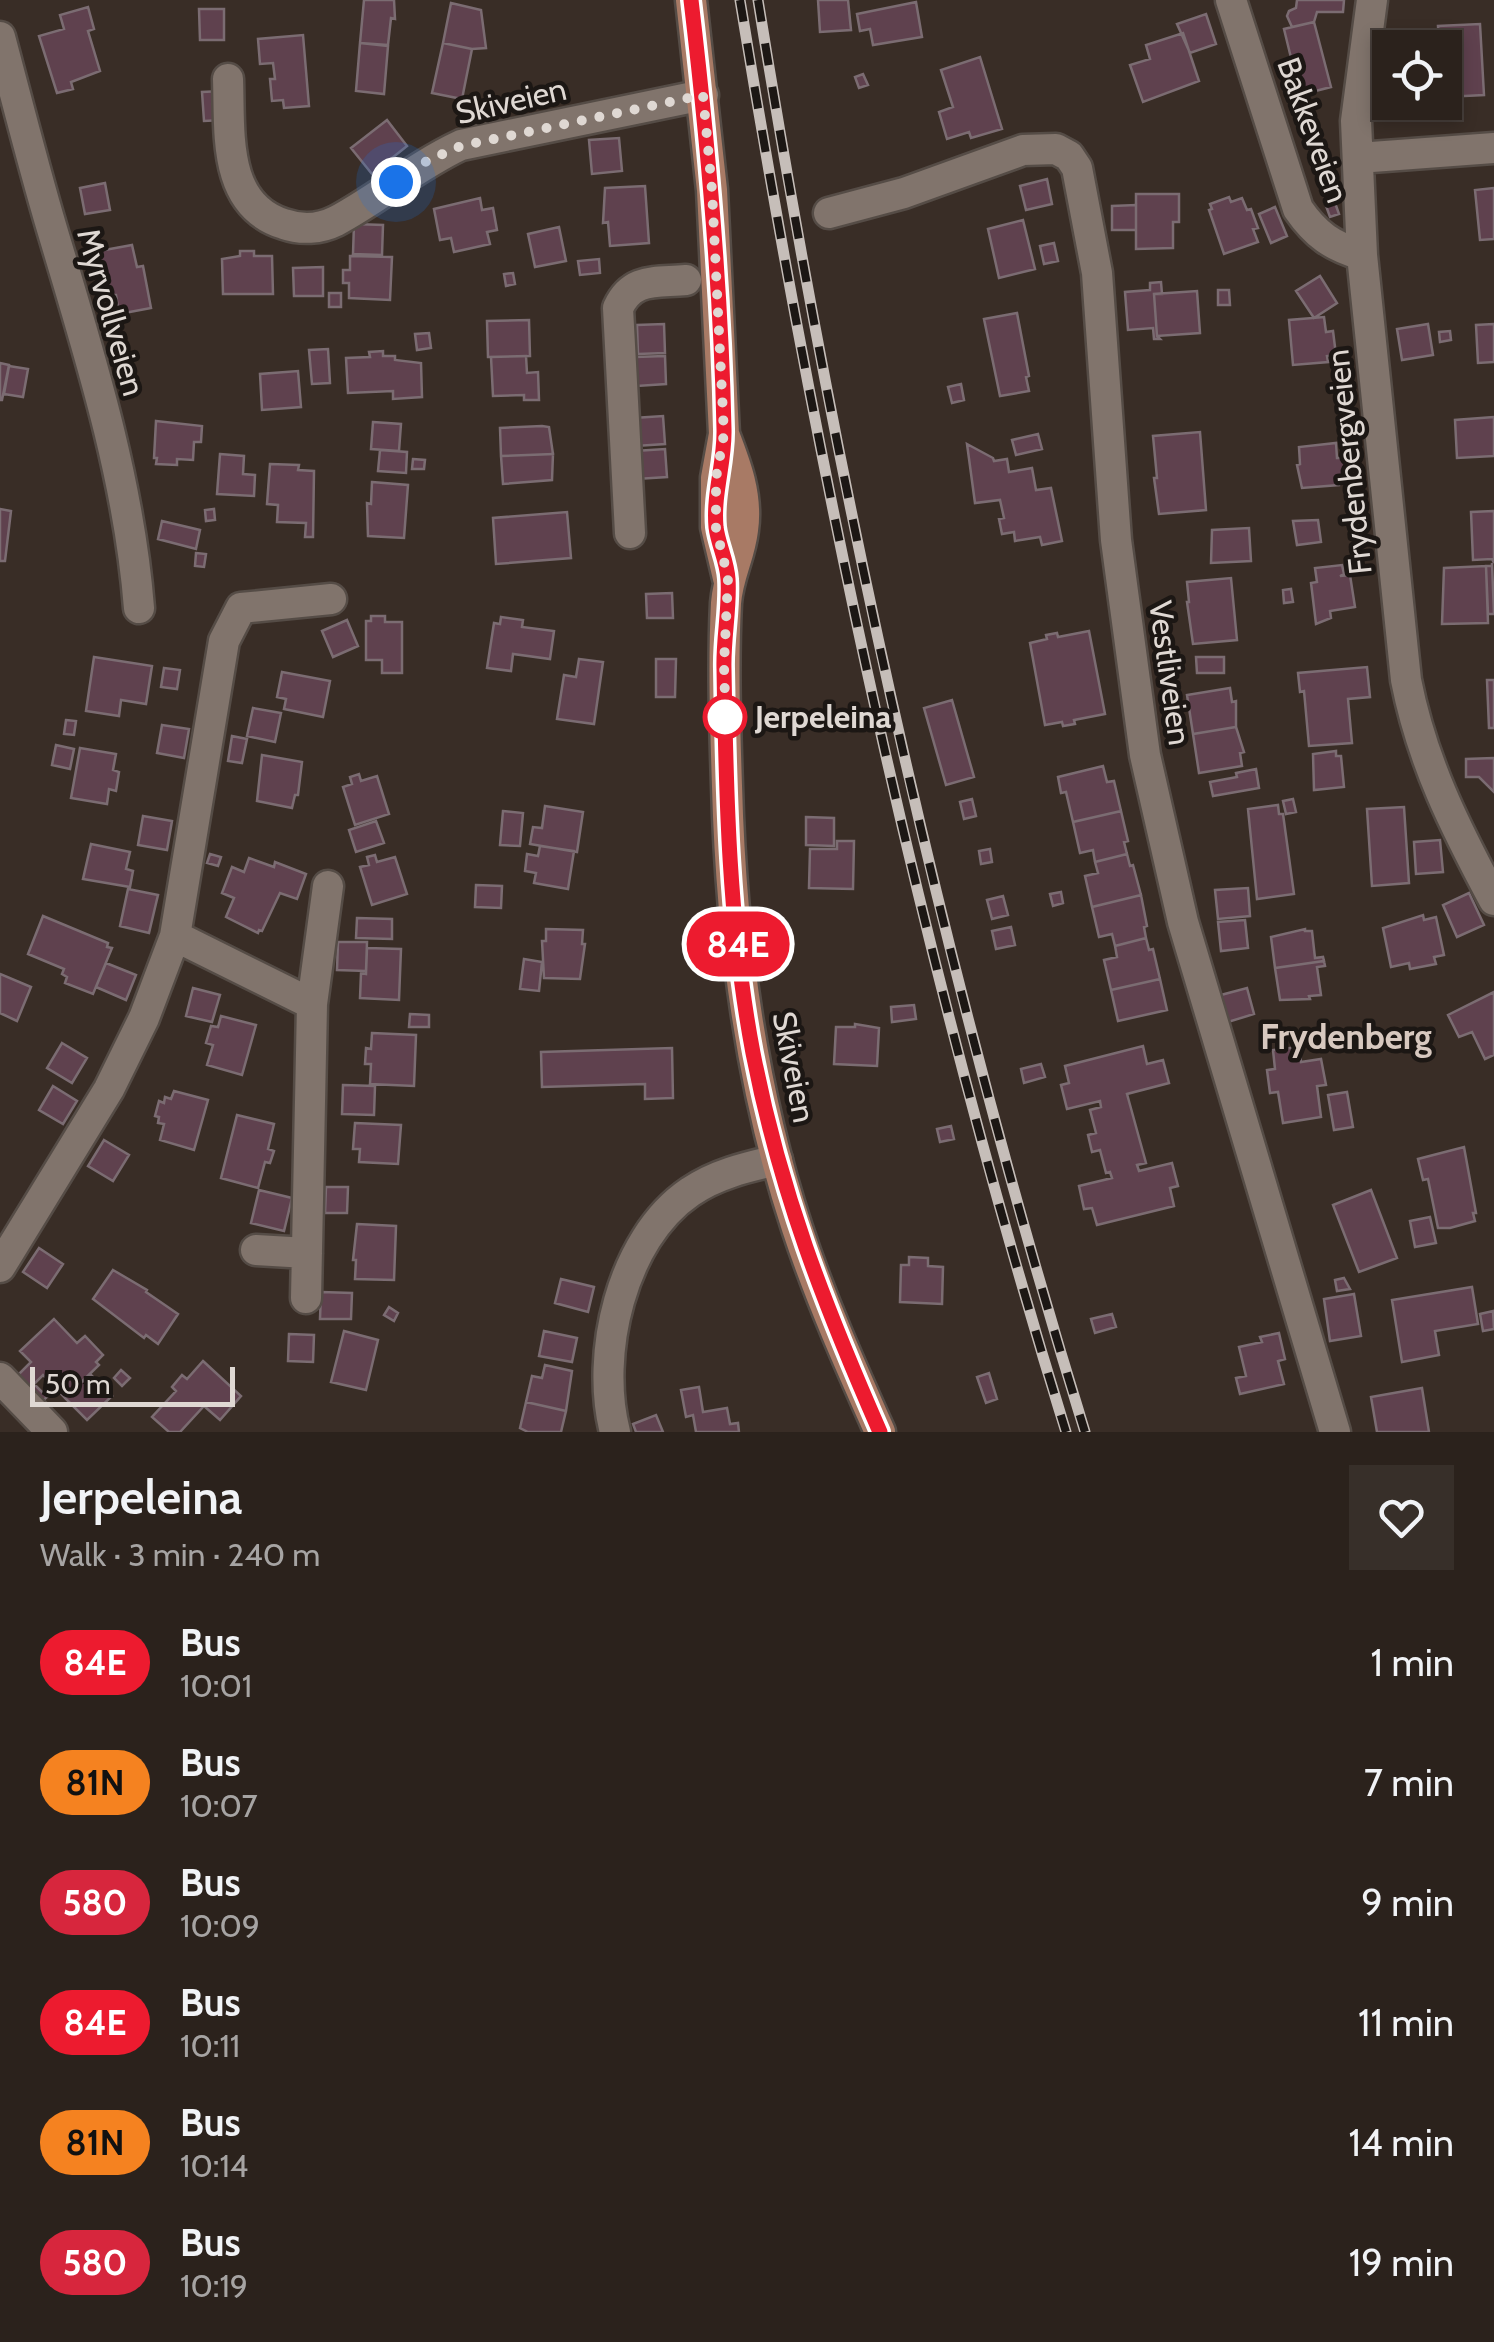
<!DOCTYPE html>
<meta charset="utf-8">
<style>
body{margin:0;font-family:Cabin,sans-serif;background:#372f29;color:#f1f3f6;height:100vh;display:flex;flex-direction:column;font-size:38px;white-space:nowrap}
*{box-sizing:border-box;margin:0}
p{font-size:32px;color:#a6a4a3}
.icon{flex:none;width:55px;height:55px;fill:none;stroke:currentColor;stroke-width:2;stroke-linecap:round;stroke-linejoin:round}
.map{position:relative;height:1432px;overflow:hidden}
.side{display:flex;flex-direction:column;background:#2b221c;flex:1}
.side>*{flex:none}
.badge{padding:0 20px;border-radius:32px;font-size:35px;line-height:65px}
.buttons{position:absolute;left:1372px;top:30px;display:grid;gap:20px}
.buttons a{display:grid;place-items:center;width:90px;height:90px;border-radius:0px;background:#2b221c;box-shadow:0 5px 15px #0003,0 0 0 2px #473f3b;font-size:50px}
.scale{position:absolute;left:30px;bottom:25px;width:205px;box-sizing:border-box;padding-left:10px;border:5px solid #dfd8d3;border-top:0;font-size:28px;line-height:35px;white-space:nowrap;color:#dfd8d3;-webkit-text-stroke:8px #1c1714;paint-order:stroke}
.you{position:absolute;width:50px;height:50px;margin:-25px;border:8px solid #fff;border-radius:50%;background:#1a73e8;box-shadow:0 0 0 15px #1a73e833}
.map>.badge{position:absolute;translate:-50% -50%;box-shadow:0 0 0 5px #fff}
.round{display:grid;place-items:center;flex:none;width:105px;height:105px;border-radius:0px;background:#372f29}
.overview{display:flex;align-items:center;justify-content:space-between;height:170px;padding:0 40px}
h1{font-size:48px;font-weight:600;line-height:75px}
ul{padding:0;list-style:none}
li{display:flex;align-items:center;gap:30px;height:120px;padding:0 40px}
li div{flex:1}
li b{display:block;font-size:38px}
li em{font-style:normal}
li .badge{min-width:110px;font-weight:700;text-align:center}
.map>svg:first-child{display:block}
.building{fill:#5f414e;stroke:#7b6c72;stroke-width:2.5}
.lines{fill:none;stroke-linecap:round;stroke-linejoin:round}
.street-casing{stroke:#554c46;stroke-width:35}
.primary-casing{stroke:#554c46;stroke-width:35}
.street{stroke:#81746c;stroke-width:30}
.primary{stroke:#a87a65;stroke-width:30}
.rail-casing{stroke:#c6beb9;stroke-width:11}
.rail{stroke:#1c1714;stroke-width:8;stroke-dasharray:22;stroke-linecap:butt}
.line-casing{stroke:#fff;stroke-width:22}
.line{stroke:#ed1b2f;stroke-width:15}
.walk{stroke:#dfd8d3;stroke-width:10;stroke-dasharray:0 18}
.stop-dot{fill:#fff;stroke:#ed1b2f;stroke-width:5}
.labels{text-anchor:middle;stroke-width:9;stroke-linejoin:round;paint-order:stroke}
.street-label{font-size:32px;fill:#dfd8d3;stroke:#1c1714}
.stop-label{font-size:32px;font-weight:bold;fill:#dfd8d3;stroke:#1c1714;text-anchor:start}
.neighbourhood-label{font-size:35px;font-weight:bold;fill:#d7c8bf;stroke:#1c1714}
</style>
<div class="map">
<svg width="1494" height="1432" viewBox="0 0 1494 1432">
<rect width="100%" height="100%" fill="#392d26"/>
<path class="building" d="M364 0H394L395 19 391 18 388 45 360 43Z
M818 0H848L851 30 820 32Z
M1297 0H1344L1343 12H1317L1314 22 1292 27 1287 16 1289 11 1296 8Z
M916 2 922 37 873 45 870 29 860 31 857 14Z
M451 3 481 10 486 48 472 49 443 43Z
M88 7 94 29 88 31 100 71 71 82 73 89 57 93 39 36 64 29 60 15Z
M199 9H224V40H200Z
M1206 14 1216 44 1190 53 1177 24Z
M1314 22 1331 87 1300 95 1284 29Z
M1480 24 1484 95 1445 97V48H1419L1418 42 1439 41 1438 26Z
M1183 33 1199 81 1143 102 1130 65 1150 59 1146 45Z
M303 35 309 106 284 108 283 100 272 101 270 79H275L273 63 260 64 258 39Z
M360 43 388 46 384 94 356 91Z
M443 43 472 49 462 99 432 93Z
M980 57 1002 129 971 138 969 132 947 139 939 112 953 107 941 70Z
M863 74 868 85 859 88 855 77Z
M222 91 223 120 204 121 202 92Z
M387 120 407 146 372 174 351 148Z
M619 138 622 171 592 174 589 140Z
M1047 179 1052 204 1026 210 1020 186Z
M105 183 110 210 85 214 80 188Z
M645 186 649 243 610 246 608 222 603 223 605 188Z
M1494 188V239L1480 240 1475 190Z
M1136 194H1179V222H1173V248L1136 249Z
M1229 197 1231 202 1242 198 1247 210 1251 209 1258 228 1253 229 1258 242 1224 254 1209 210 1212 209 1210 204Z
M480 198 482 210 493 208 497 230 487 232 490 244 454 252 451 238 440 240 434 209Z
M1334 200 1339 214 1330 217 1325 203Z
M1136 205V230H1112V206Z
M1275 207 1287 236 1271 243 1259 214Z
M1023 220 1035 269 999 278 988 229Z
M354 224 383 225 382 255 353 254Z
M559 227 566 261 535 267 528 234Z
M1054 243 1058 261 1044 264 1040 246Z
M132 245 137 267 143 266 151 308 119 314 116 295 103 296 101 286 106 285 99 251Z
M240 251H254V256H272L273 294H223L222 259 240 256Z
M350 256 392 257 390 300 349 298V283H343V270H350Z
M599 259 600 273 580 275 578 261Z
M323 267V296H294L293 268Z
M513 273 515 284 506 286 504 274Z
M1320 276 1337 303 1314 318 1296 291Z
M1161 282 1162 294H1154L1157 336 1160 339H1154L1153 328 1128 330 1125 292 1150 290V283Z
M1218 290H1229L1230 305H1218Z
M1197 291 1200 333 1157 336 1154 294Z
M329 293H341V307H329Z
M1017 313 1029 376 1026 377 1029 391 1000 396 984 319Z
M1324 317 1326 332 1333 331 1336 355 1327 356 1328 362 1293 365 1289 320Z
M529 320 530 356 488 357 487 321Z
M664 324 665 353 638 354 637 325Z
M1428 324 1433 355 1402 360 1397 329Z
M1494 324V362L1478 363 1476 325Z
M1450 331 1451 340 1440 342 1439 332Z
M429 333 431 348 417 350 415 334Z
M328 349 330 383 312 384 309 350Z
M383 351V356H395V360L421 363 422 397 393 399V391L348 393 346 358 370 357 369 352Z
M526 356 527 373 538 372 539 400H524V395L493 396 491 357Z
M665 356 666 384 637 386 635 357Z
M0 363 9 365 2 400H0Z
M9 366 28 369 23 397 4 394Z
M298 371 301 407 262 410 260 374Z
M961 384 964 400 952 403 948 387Z
M663 416 665 444 636 446 634 418Z
M1494 417V456L1457 458 1455 420Z
M156 421 202 426 201 442H194L193 460 177 459V465L156 464 157 458H154Z
M373 422 401 424 399 451 371 449Z
M542 426 549 427 553 454 501 456 500 428Z
M1200 432 1206 510 1159 514 1154 478H1157L1153 436Z
M1038 434 1042 449 1016 455 1012 440Z
M1336 443 1337 458H1345L1347 480 1339 481V485L1302 488 1297 465 1300 464 1299 447Z
M967 444 993 458 994 461 1007 459 1009 472 1032 468 1036 490 1051 488 1062 541 1042 545 1040 537 1015 541 1014 532 1002 534 999 519 1004 518 1000 500 975 503Z
M665 449 667 477 637 479 635 451Z
M380 450 407 452 406 473 378 471Z
M220 454 244 456 243 474 255 475 254 496 217 494Z
M553 454 552 480 503 484 501 456Z
M413 459 425 460 424 469H412Z
M270 464 299 465 298 470 314 471 313 537H305L306 523 277 522 278 505 267 504Z
M372 482 408 485 404 538 368 536 367 503 371 504Z
M0 509 11 511 5 561H0Z
M214 509 215 520 206 521 205 510Z
M1494 511V563L1492 559 1473 560 1471 512Z
M567 512 571 558 496 564 493 518Z
M1318 520 1321 542 1297 545 1293 521Z
M162 521 200 530 196 549 158 539Z
M1249 528 1251 561 1211 563 1212 530Z
M196 553 206 554 204 567 195 566Z
M1492 563 1494 614H1488L1486 566H1492Z
M1342 565 1344 574 1340 576 1350 575 1355 607 1330 611 1331 618 1316 624 1311 583 1317 582 1315 568Z
M1486 566 1488 623 1442 624 1444 568Z
M1231 578 1237 640 1193 644 1187 602H1189L1187 582Z
M1291 589 1293 602 1284 603 1283 590Z
M672 593 673 618H647L646 594Z
M371 616H385V622H402V673H382V660H366V621H371Z
M501 617 523 620 522 627 554 631 550 659 513 654 511 671 487 668 494 623 500 624Z
M347 620 358 646 333 657 322 631Z
M1089 631 1105 714 1074 720 1075 724 1063 726 1062 722 1045 725 1030 643 1047 639 1046 635 1057 633 1058 637Z
M94 657 152 666 146 704 121 700 119 716 86 711Z
M1196 657H1224V673H1197Z
M579 659 603 662 594 724 557 719 564 675 576 677Z
M656 659H676L675 697H656Z
M1367 667 1370 697 1348 699 1352 743 1309 746 1304 691 1300 692 1298 673Z
M164 668 180 670 177 689 161 687Z
M282 672 330 681 323 717 284 709 286 699 277 697Z
M1487 680H1494V728H1489Z
M1230 688 1232 702 1236 701V727L1193 734 1187 695Z
M952 700 974 777 946 785 924 708Z
M253 708 281 713 275 742 247 736Z
M66 720 76 721 74 735 64 734Z
M162 725 189 729 184 758 157 753Z
M1236 727 1244 752 1240 753 1242 766 1199 773 1193 734Z
M232 736 247 739 242 763 228 761Z
M56 745 74 749 70 769 52 765Z
M80 748 116 754 113 770 119 772 116 791 109 789 107 804 71 798Z
M1336 751V756H1341L1344 787 1314 790 1313 754Z
M262 755 302 762 298 795H295L292 808 257 801Z
M1494 758V792L1479 777H1466V759Z
M1103 766 1107 782 1114 781 1121 811 1073 822 1066 792 1061 793 1058 777Z
M1256 769 1259 788 1213 796 1210 782 1237 777 1236 773Z
M359 774 361 781 377 776 389 814 355 825 343 787 352 784 350 777Z
M972 799 976 816 964 819 960 802Z
M1293 799 1296 812 1286 814 1283 801Z
M1278 805 1279 814H1283L1294 894 1257 899 1248 809Z
M545 806 583 812 577 852 530 844 533 827 542 828Z
M1404 807 1409 883 1372 886 1367 809Z
M503 811 523 813 520 846 500 845Z
M1121 811 1128 841 1124 842 1127 854 1095 862 1093 850 1080 853 1073 822Z
M143 816 172 821 167 850 138 845Z
M806 817 834 818V846L806 845Z
M376 821 384 843 356 852 349 830Z
M1440 840 1443 872 1416 874 1414 842Z
M837 841H854L853 889 809 888 810 849H837Z
M91 844 130 852 126 869 133 871 130 887 83 879Z
M540 846 574 851 568 889 534 883 536 873 525 871 527 854 538 856Z
M990 849 992 862 981 864 979 851Z
M210 854 221 857 218 866 207 863Z
M1127 854 1130 866 1133 865 1141 895 1092 907 1085 876 1098 873 1095 862Z
M375 855 377 862 395 857 407 894 372 905 360 867 369 865 367 857Z
M249 858 274 867 275 862 306 874 297 899 280 893 262 931 259 930 258 933 226 917 234 898 222 893 232 867 244 872Z
M476 885 502 886 501 908 475 907Z
M1248 888 1250 916 1218 919 1215 890Z
M128 889 158 895 149 933 120 926Z
M1061 892 1063 903 1053 906 1050 894Z
M1469 893 1484 925 1457 937 1443 905Z
M1141 895 1147 926 1144 927 1146 938 1115 946 1112 934 1099 937 1092 907Z
M1003 896 1008 915 992 919 987 900Z
M1423 915 1424 920 1436 917 1444 955 1434 957 1436 964 1410 969 1409 963 1391 967 1383 928Z
M43 916 108 943 107 947 112 948 93 994 65 983 67 977 62 974 64 969 28 954Z
M357 918 392 919V939L356 938Z
M1245 920 1248 948 1221 951 1218 922Z
M1011 927 1015 945 996 949 992 931Z
M546 929 583 930 582 944H585L580 979 544 978 542 941H546Z
M1305 929V931H1312L1315 958 1323 957 1324 961 1275 968 1271 937Z
M1146 938 1149 950 1153 949 1160 979 1111 990 1104 960 1117 957 1115 946Z
M338 942H367L366 971 337 970Z
M367 948 401 949 399 1000 360 998 361 973 366 974Z
M524 959 542 962 539 991 520 989Z
M1324 961 1325 966 1317 967 1321 995 1309 996 1310 999 1280 1000 1275 968Z
M106 963 136 975 126 1000 96 987Z
M0 974 31 987 17 1021 0 1013Z
M1160 979 1167 1010 1118 1021 1111 990Z
M193 988 220 995 212 1022 186 1016Z
M1247 988 1254 1014 1228 1022 1221 995Z
M1494 992V1055L1485 1059 1472 1032 1459 1037 1448 1015Z
M914 1005 916 1019 892 1022 891 1007Z
M410 1014 429 1015V1027H409Z
M221 1016 256 1025 242 1075 207 1065 213 1045 206 1043 211 1026 218 1027Z
M855 1024 879 1028 877 1066 834 1064 836 1027H855Z
M372 1033 416 1035 414 1086 370 1084 371 1064H365L366 1048 371 1049Z
M62 1043 87 1058 72 1083 47 1068Z
M1143 1046 1147 1064 1163 1060 1169 1083 1127 1094 1146 1163 1137 1165 1139 1171 1172 1163 1178 1186 1170 1188 1174 1206 1097 1225 1092 1208 1084 1209 1079 1186 1112 1178 1110 1172 1106 1173 1100 1150 1092 1152 1088 1135 1096 1133 1090 1110 1101 1107 1100 1101 1067 1109 1061 1085 1069 1083 1065 1066Z
M1299 1047 1301 1062 1321 1059 1326 1085 1317 1086 1321 1117 1283 1123 1278 1092 1270 1093 1267 1070 1275 1069 1273 1050Z
M672 1048 673 1098 645 1099V1084L542 1087 541 1052Z
M1041 1064 1045 1077 1024 1083 1021 1069Z
M343 1085 375 1086 374 1115 342 1114Z
M53 1086 77 1101 63 1124 39 1110Z
M174 1091 208 1100 194 1150 160 1140 164 1124 158 1123 159 1117 155 1116 159 1101 164 1103 165 1097 171 1099Z
M1347 1092 1353 1127 1334 1130 1328 1095Z
M237 1115 274 1124 268 1149 274 1151 270 1163 265 1162 258 1188 221 1178Z
M355 1123 401 1125 398 1164 359 1162 360 1149H353Z
M951 1126 954 1139 940 1142 937 1129Z
M104 1140 129 1155 113 1181 88 1166Z
M1464 1147 1476 1213H1473L1475 1221 1450 1228H1438L1428 1179 1423 1180 1418 1159Z
M326 1187H348L347 1213H325Z
M259 1190 292 1198 284 1231 251 1223Z
M1371 1190 1397 1258 1359 1272 1333 1205Z
M1430 1217 1436 1243 1415 1247 1410 1221Z
M357 1224 396 1226 394 1280 355 1279 356 1260H353Z
M39 1248 63 1264 47 1288 23 1272Z
M909 1257 928 1258V1266L943 1267 942 1304 900 1302 901 1265H909Z
M113 1270 147 1290 146 1292 178 1314 158 1344 146 1335 144 1338 93 1299Z
M1344 1278 1350 1289 1337 1291 1335 1280Z
M561 1279 594 1287 588 1312 555 1303Z
M1472 1287 1478 1324 1435 1331 1439 1355 1402 1362 1392 1300Z
M321 1292 352 1293 351 1319H320Z
M1354 1294 1361 1336 1330 1341 1324 1299Z
M389 1307 398 1313 394 1321 384 1315Z
M1493 1311 1494 1329 1483 1331 1480 1314Z
M1112 1314 1116 1327 1095 1333 1091 1319Z
M54 1319 77 1343 85 1336 103 1355 96 1362 99 1365 65 1398 43 1375 34 1384 47 1397 39 1404 14 1379 31 1362 20 1351Z
M344 1331 378 1340 366 1390 331 1382Z
M544 1331 577 1338 572 1362 539 1356Z
M1279 1333 1285 1359 1278 1361 1284 1384 1240 1394 1236 1378 1246 1376 1239 1347 1262 1342 1260 1337Z
M289 1334 314 1335 313 1362 288 1361Z
M203 1361 241 1396 220 1420 204 1406 180 1432H169L152 1417 176 1391 172 1387 182 1375 187 1379Z
M545 1365 572 1371 566 1411 526 1402 532 1376 542 1378Z
M121 1370 130 1378 122 1386 114 1378Z
M989 1373 997 1399 986 1403 977 1377Z
M90 1374 112 1396 87 1420 65 1398Z
M699 1387 703 1412 727 1408 730 1424 738 1423 739 1432H696L693 1415 686 1417 681 1390Z
M1422 1388 1429 1432H1377L1371 1397Z
M526 1402 566 1411 561 1432H528L520 1428Z
M656 1415 663 1432H636L633 1424Z"/>
<g class="lines">
<defs>
<path id="street" d="M1231 0 1298 209C1316 235 1332 246 1362 255
M1372 0 1356 121 1362 255 1406 680C1422 762 1455 827 1494 900
M0 37C17 101 33 165 52 229 89 353 129 479 139 608
M228 79C230 132 222 205 284 224 301 230 320 229 336 221 379 198 416 166 461 145L703 95
M1358 158 1494 148
M829 213 904 193 1023 150 1056 149 1069 156 1077 168 1097 273 1116 540 1145 755 1183 922 1335 1432
M630 533 618 308C632 277 656 283 686 280
M175 936 312 1004
M256 1250 307 1253
M0 1267 109 1089 144 1018 175 936 224 641 241 608 331 599
M306 1298 312 1004 328 886
M0 1378 52 1432
M615 1432C595 1355 621 1239 690 1192 716 1174 747 1167 777 1160"/>
<path id="primary" d="M691 0 712 190 724 434 716 478V527L728 578
M724 434C736 465 748 496 743 530 740 556 728 576 726 603 723 664 725 725 727 786 731 935 750 1086 797 1228 820 1298 850 1365 880 1432"/>
</defs>
<use href="#street" class="street-casing"/>
<use href="#primary" class="primary-casing"/>
<use href="#street" class="street"/>
<use href="#primary" class="primary"/>
<defs>
<path id="rail" d="M740 0C819 483 921 964 1066 1432
M758 0C836 484 940 964 1085 1432"/>
</defs>
<use href="#rail" class="rail-casing"/>
<use href="#rail" class="rail"/>
</g>
<g class="lines">
<defs>
<path id="line" d="M691 0C708 143 721 286 724 429 725 462 713 493 716 527 718 544 727 561 728 579 730 608 723 639 724 669 726 797 729 927 753 1053 780 1192 824 1304 880 1432"/>
</defs>
<use href="#line" class="line-casing"/>
<use href="#line" class="line"/>
<path class="walk" d="M396 182 427 161 461 146 703 95 712 190 724 434 716 478V528L728 578 724 665 726 731 725 717"/>
</g>
<circle class="stop-dot" cx="725" cy="717" r="20"/>
<g class="labels">
<g class="street-label">
<text transform="translate(511 101) rotate(-13)" y="11">Skiveien</text>
<text transform="translate(1313 130) rotate(70)" y="11">Bakkeveien</text>
<text transform="translate(111 312) rotate(74)" y="11">Myrvollveien</text>
<text transform="translate(1349 462) rotate(-96)" y="11">Frydenbergveien</text>
<text transform="translate(1170 673) rotate(82)" y="11">Vestliveien</text>
<text transform="translate(794 1067) rotate(79)" y="11">Skiveien</text>
</g>
<g class="stop-label">
<text x="755" y="728">Jerpeleina</text>
</g>
<g class="neighbourhood-label">
<text x="1346" y="1049">Frydenberg</text>
</g>
</g>
</svg>
<div class="buttons">
<a><svg class="icon" aria-label="locate" viewBox="0 0 24 24"><circle cx="12" cy="12" r="6"/><path d="M12 2v4M12 18v4M2 12h4M18 12h4"/></svg></a>
</div>
<div class="scale">50 m</div>
<div class="you" style="left:396px;top:182px"></div>
<b class="badge" style="left:738px;top:944px;background:#ed1b2f;color:#fff">84E</b>
</div>
<section class="side">
<div class="overview"><div><h1>Jerpeleina</h1><p>Walk · 3 min · 240 m</p></div><a class="round"><svg class="icon" aria-label="heart" viewBox="0 0 24 24"><path d="M12 20l-8-8c-3-5 5-10 8-4 3-6 11-1 8 4z"/></svg></a></div>
<ul>
<li><span class="badge" style="background:#ed1b2f;color:#fff">84E</span><div><b>Bus</b><p>10:01</p></div><em>1 min</em></li>
<li><span class="badge" style="background:#f58220;color:#111">81N</span><div><b>Bus</b><p>10:07</p></div><em>7 min</em></li>
<li><span class="badge" style="background:#d7263d;color:#fff">580</span><div><b>Bus</b><p>10:09</p></div><em>9 min</em></li>
<li><span class="badge" style="background:#ed1b2f;color:#fff">84E</span><div><b>Bus</b><p>10:11</p></div><em>11 min</em></li>
<li><span class="badge" style="background:#f58220;color:#111">81N</span><div><b>Bus</b><p>10:14</p></div><em>14 min</em></li>
<li><span class="badge" style="background:#d7263d;color:#fff">580</span><div><b>Bus</b><p>10:19</p></div><em>19 min</em></li>
</ul>
</section>
